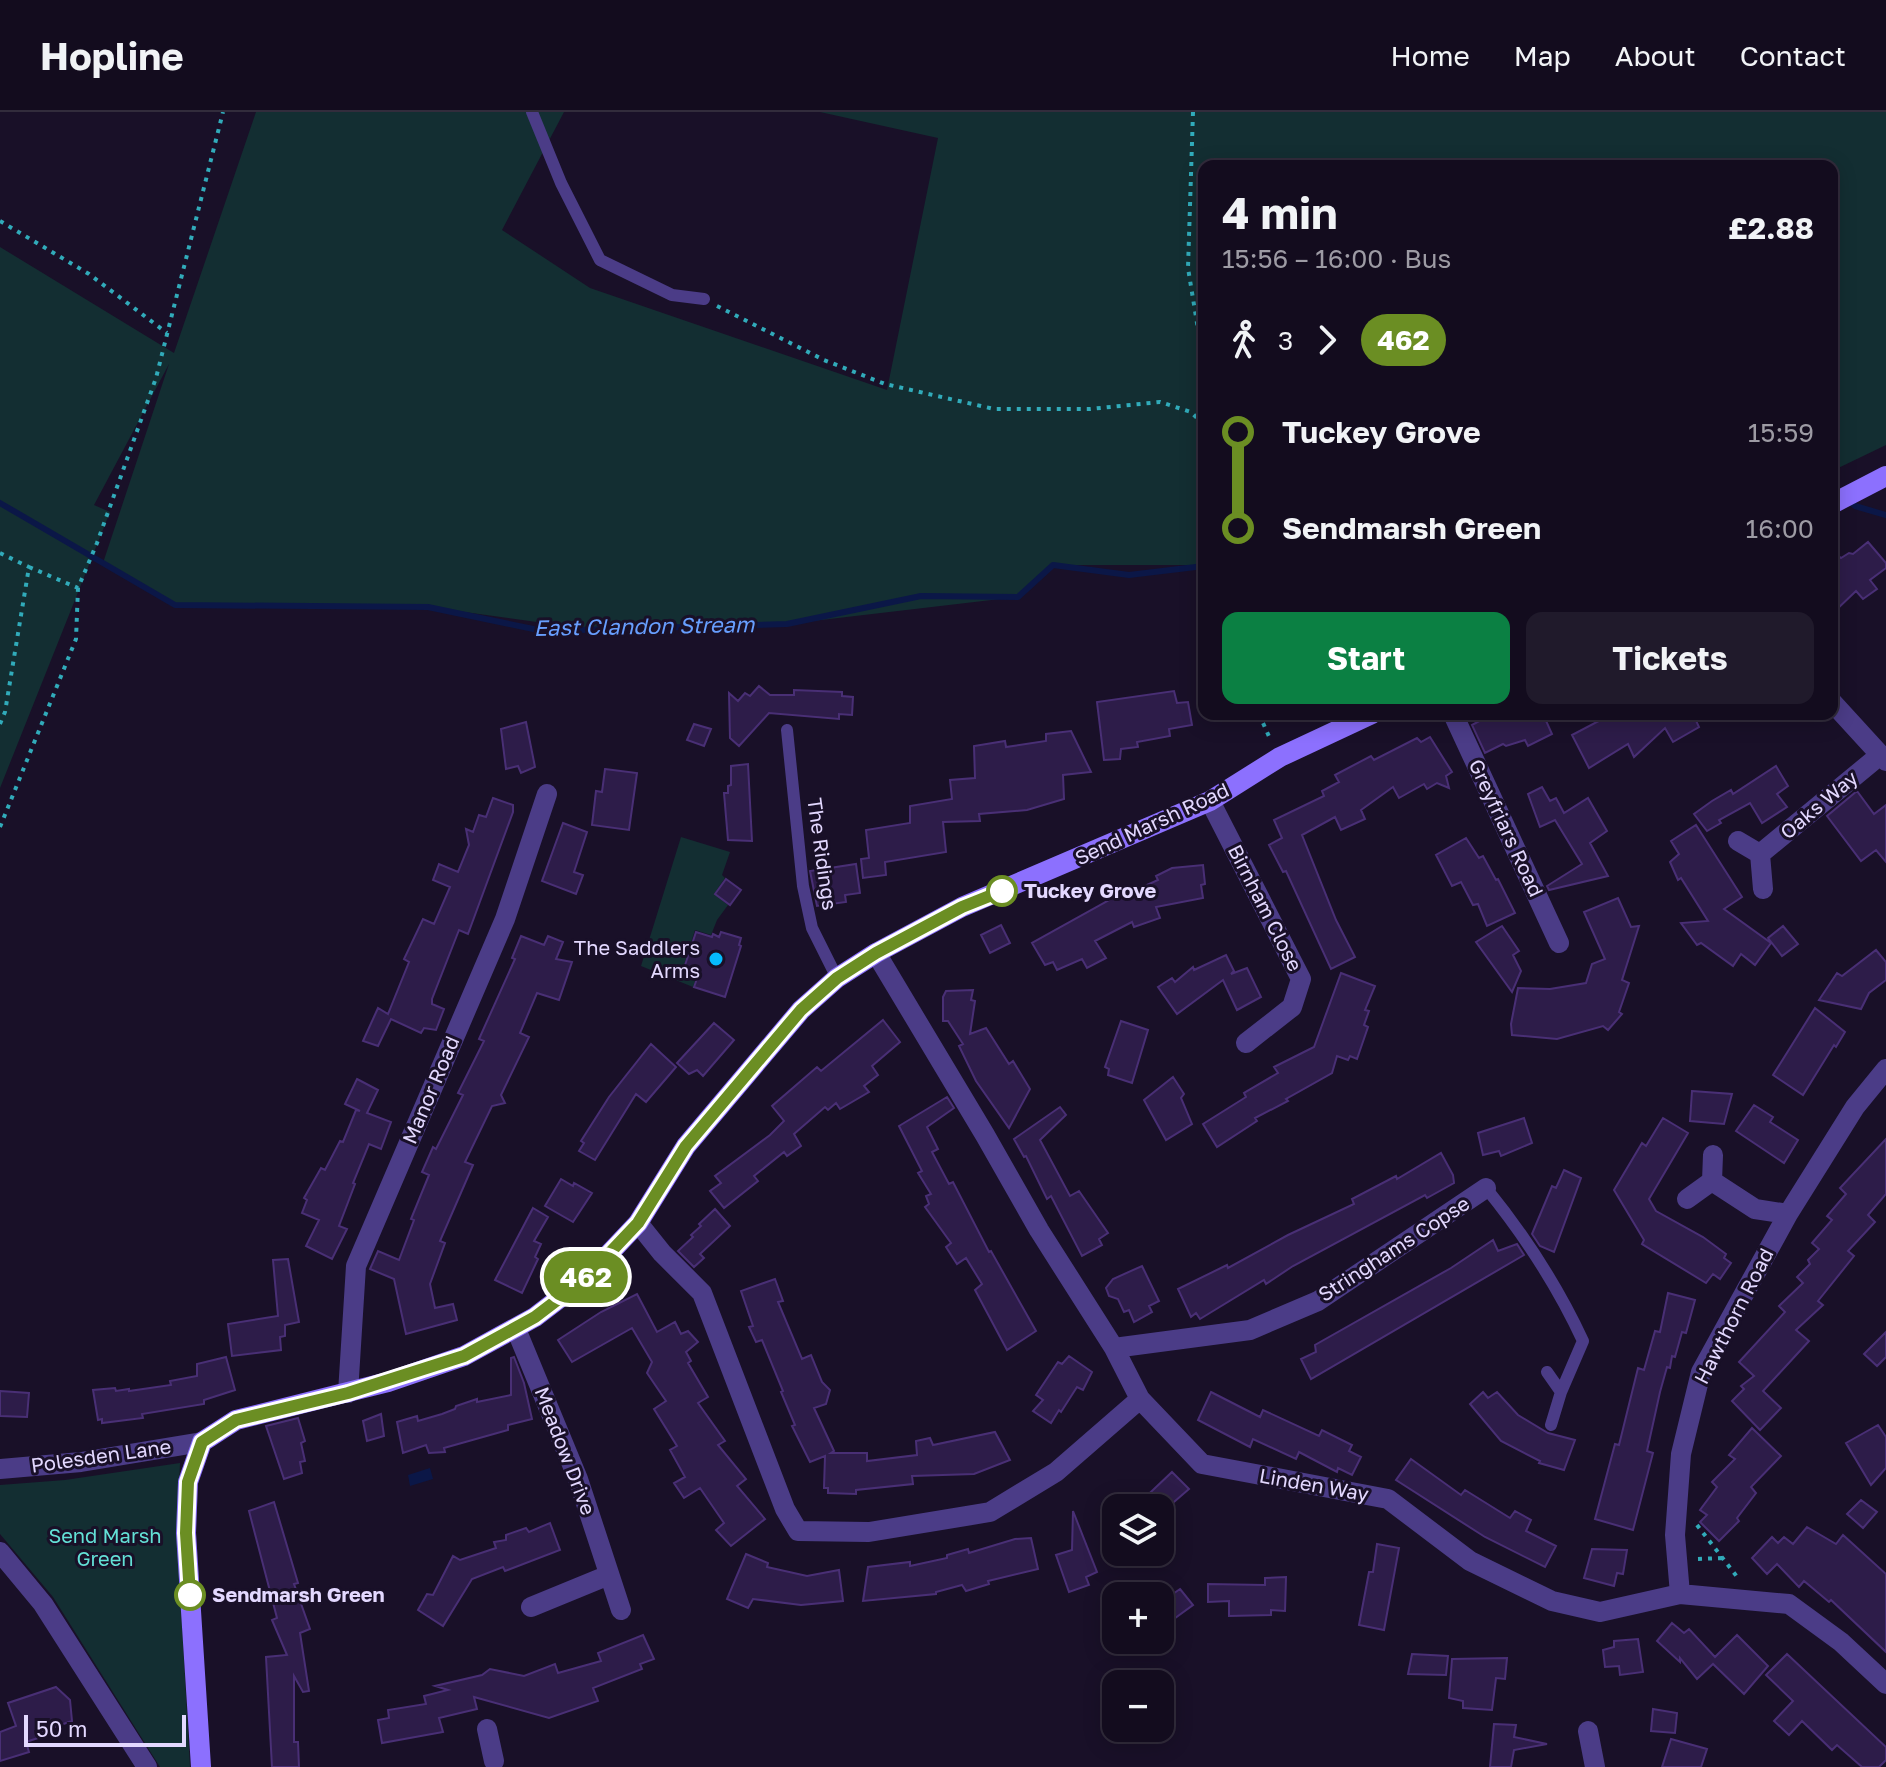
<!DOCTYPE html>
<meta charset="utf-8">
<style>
body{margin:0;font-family:"Golos Text",sans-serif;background:#201a2b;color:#f1f3f6;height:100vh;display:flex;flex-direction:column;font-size:30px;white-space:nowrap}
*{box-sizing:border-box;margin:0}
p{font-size:26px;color:#9d9ba4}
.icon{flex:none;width:44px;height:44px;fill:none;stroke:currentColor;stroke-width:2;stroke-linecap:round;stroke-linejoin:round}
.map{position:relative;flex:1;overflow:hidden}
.sheet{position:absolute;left:1198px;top:48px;width:640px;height:560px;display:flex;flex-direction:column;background:#130c1e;border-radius:16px;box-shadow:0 4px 20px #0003,0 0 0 2px #322c3c}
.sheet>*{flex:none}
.badge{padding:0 16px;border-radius:26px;font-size:28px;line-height:52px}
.controls{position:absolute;left:1102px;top:1382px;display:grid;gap:16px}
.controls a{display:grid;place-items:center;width:72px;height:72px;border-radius:16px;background:#130c1e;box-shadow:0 4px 20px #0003,0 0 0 2px #322c3c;font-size:40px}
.scale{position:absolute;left:24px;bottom:20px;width:162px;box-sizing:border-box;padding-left:8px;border:4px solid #e3d8ff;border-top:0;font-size:22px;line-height:28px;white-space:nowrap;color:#e3d8ff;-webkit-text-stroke:6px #191028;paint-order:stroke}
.map>.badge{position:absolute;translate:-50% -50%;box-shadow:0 0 0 4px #fff}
.legs{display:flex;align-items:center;gap:12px;height:88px;padding:0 24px;font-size:26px}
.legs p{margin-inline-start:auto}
.head{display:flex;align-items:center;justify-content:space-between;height:136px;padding:0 24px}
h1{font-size:44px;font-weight:700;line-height:60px}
.button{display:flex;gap:16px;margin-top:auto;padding:16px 24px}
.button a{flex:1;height:92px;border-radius:16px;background:#0b8043;color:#fff;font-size:32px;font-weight:700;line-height:92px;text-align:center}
.button a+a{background:#201a2b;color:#f1f3f6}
ul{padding:0 24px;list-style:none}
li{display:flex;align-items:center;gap:28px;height:96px;font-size:30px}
li i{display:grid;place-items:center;width:12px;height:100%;margin:0 10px;background:currentColor}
li i::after{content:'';width:20px;height:20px;margin:-10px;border:6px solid;border-radius:50%;background:#130c1e}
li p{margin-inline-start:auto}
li:first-child i{background:linear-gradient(#0000 50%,currentColor 0)}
li:last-child i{background:linear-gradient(currentColor 50%,#0000 0)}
header{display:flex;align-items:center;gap:48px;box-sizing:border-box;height:112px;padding:0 40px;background:#130c1e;border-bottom:2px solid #322c3c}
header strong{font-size:38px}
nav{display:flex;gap:44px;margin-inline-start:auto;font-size:28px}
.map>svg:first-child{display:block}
.green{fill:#132e32}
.water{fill:#0b1747}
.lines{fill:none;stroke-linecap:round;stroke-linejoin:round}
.stream{stroke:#0b1747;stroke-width:6}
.building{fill:#2d1c49;stroke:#492f75;stroke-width:2}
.path{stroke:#31abba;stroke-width:4;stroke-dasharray:4 6;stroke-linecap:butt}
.service{stroke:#4b3c87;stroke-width:12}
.minor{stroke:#4b3c87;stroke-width:20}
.tertiary{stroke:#4b3c87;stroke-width:20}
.secondary{stroke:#8c70fe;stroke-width:20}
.line-1-casing{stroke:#fff;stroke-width:18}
.line-1{stroke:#6b8e23;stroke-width:12}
.stop-1-dot{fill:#fff;stroke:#6b8e23;stroke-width:4}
.poi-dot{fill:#06bafd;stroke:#191028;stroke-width:3}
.labels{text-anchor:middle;stroke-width:6;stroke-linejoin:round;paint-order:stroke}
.street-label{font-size:20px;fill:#e3d8ff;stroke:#191028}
.stop-label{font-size:20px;font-weight:bold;fill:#e3d8ff;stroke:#191028;text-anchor:start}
.poi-label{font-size:20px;fill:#e3d8ff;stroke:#191028;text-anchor:end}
.park-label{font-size:20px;fill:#63e0d6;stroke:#191028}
.water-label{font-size:22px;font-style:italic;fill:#679efe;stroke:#191028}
</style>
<header>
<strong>Hopline</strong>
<nav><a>Home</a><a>Map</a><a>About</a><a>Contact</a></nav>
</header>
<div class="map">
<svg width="1886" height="1655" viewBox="0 0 1886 1655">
<rect width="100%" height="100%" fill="#191028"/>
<path class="green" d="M256 0H564L502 118 590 176 887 278 938 26 820 0H1886V333L1832 359V54H1204V453H1053L1017 485 787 512 594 518 428 495 175 493 103 451 169 252 94 393 110 400 0 676V135L174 241Z
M681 725 730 740 722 763 725 766 714 782 728 793 717 808 711 823 695 818 683 856 698 861 693 875 641 854Z
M180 1351 177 1424 190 1655H160L53 1485 0 1422V1373L65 1368Z"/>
<path class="water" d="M430 1356 433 1367 410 1374 408 1363Z"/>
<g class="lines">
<path class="stream" d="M1849 389 1855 394 1886 403
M0 391 175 493 428 495 543 519 787 512 921 484 1018 485 1053 453 1129 463 1204 454"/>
</g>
<path class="building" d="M1868 430 1886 451V456L1870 468 1877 477 1863 487 1856 479 1832 502V439L1841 446 1849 441 1853 442Z
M759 574 770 583H794V578L842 580V584L853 585 852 603 839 602V607L769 601 739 634 730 626 729 581 738 589 745 581 750 584Z
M1174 579 1177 591 1188 590 1192 613 1169 617 1170 624 1137 630 1138 635 1121 637 1120 647 1104 648 1097 590Z
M1492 602H1543L1552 622 1528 634 1525 628 1506 634 1503 632 1485 641 1472 613Z
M1612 602H1693L1699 615 1673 630 1665 616 1634 645 1628 632 1589 656 1572 623Z
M526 610 535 655 521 661 518 654 506 657 501 617Z
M694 612 711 617 704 634 687 628Z
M1071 619 1091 660 1063 663 1064 687 1027 698 979 702 980 709 943 710 946 740 885 750 886 763 863 766 861 747 869 746 866 718 910 711V694L952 687 950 668 975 666 974 634 1005 629 1006 635 1046 629V622Z
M1430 625 1452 660 1446 664 1449 676 1437 671 1427 677 1424 672 1399 686 1393 675 1361 698 1365 707 1341 718 1335 705 1302 723 1336 808 1355 845 1331 857 1286 759 1283 760 1269 733 1282 726 1274 708 1324 684 1322 679 1339 670 1335 663 1371 644 1374 648 1417 626 1421 630Z
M748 652 752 729 728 728 724 681H728V674L731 673V654Z
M1776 654 1788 674 1777 682 1787 695 1762 711 1750 691 1719 708 1721 711 1707 719 1694 702 1712 689 1731 678 1733 682Z
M605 657 637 661 629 718 592 713 596 679 602 680Z
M1542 675 1550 689 1556 686 1564 701 1588 686 1607 719 1590 731 1608 764 1549 778 1547 774 1582 752 1555 708 1540 715 1528 682Z
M1857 679 1874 702 1886 693V750L1876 738 1861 749 1827 704Z
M493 686 513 693V700L468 822 459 818 432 887V892L444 897 436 918 424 916 421 921 391 907 378 934 363 929 378 896 388 902 409 850 404 847 423 807 434 812 450 775 433 768 439 752 458 760 469 733 466 717 473 720 479 703 486 705Z
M563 711 587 720 574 760 583 763 576 782 542 769Z
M1696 713 1742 785 1724 797 1771 831 1755 853 1741 842 1733 854 1701 831 1697 833 1681 811 1708 809 1681 766 1678 768 1670 750 1679 742 1671 729Z
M1466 726 1479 746 1483 744 1496 768 1498 767 1515 801 1487 814 1478 792 1473 793 1461 770 1452 774 1436 743Z
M856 752 860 781 845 783 846 790 817 794 810 759Z
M1203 753 1205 772 1201 773 1203 786 1156 795 1160 806 1134 815 1132 810 1095 829 1106 846 1087 856 1082 847 1057 858 1053 850 1045 853 1032 831 1113 786 1114 788 1158 768 1156 764 1172 756Z
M726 767 741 778 730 793 715 782Z
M1618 786 1631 815 1639 814 1622 868 1629 871 1619 900 1622 902 1608 918 1603 914 1557 927 1512 923 1511 912 1518 876 1550 877 1586 871 1592 852 1605 847 1584 800Z
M1001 813 1010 831 990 841 981 823Z
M1502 814 1519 839 1513 843 1521 859 1512 880 1476 830Z
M1783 814 1798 832 1782 844 1768 826Z
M696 820 712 825 713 822 719 825 721 820 741 826 739 833 741 834 725 885 694 875 699 861 684 856Z
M521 824 544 833 548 824 563 830 556 847 572 850 559 888 537 881 520 921 529 925 501 983 505 991 492 994 465 1050 473 1053 440 1129 445 1131 430 1172 435 1196 453 1192 457 1208 406 1222 394 1167 370 1157 378 1139 399 1148 414 1108 411 1107 429 1063 422 1060 433 1035 436 1037 463 983 458 981 484 929 479 927 515 847 512 846Z
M1876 838 1886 850V868L1869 881 1861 897 1819 888 1837 861 1842 864Z
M1226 843 1234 859 1231 862 1247 856 1261 885 1237 898 1223 868 1177 902 1158 875 1172 866 1175 870 1193 855 1194 858Z
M1341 861 1375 874 1365 898 1369 899 1364 913 1368 915 1357 947 1350 944 1348 948 1337 944 1332 961 1286 987 1288 989 1255 1006 1257 1009 1217 1035 1203 1012 1246 985 1244 981 1278 961 1274 955 1314 935Z
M973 878 971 888 975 889 970 922 986 916 1009 952 1013 949 1030 977 1009 1016 976 969 959 934 963 932 948 909H943V885L946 879Z
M1815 896 1845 920 1836 935 1834 933 1803 983 1773 963Z
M883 908 900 930 872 954 878 963 864 974 869 980 840 997 836 991 828 998 825 995 794 1022 801 1034 787 1044 784 1040 754 1064 758 1069 724 1096 710 1079 721 1071 715 1064 770 1023 784 1009 772 994 817 955 821 959Z
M1121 909 1148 918 1132 971 1108 963 1109 957 1105 955Z
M714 911 734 928 703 964 697 958 689 962 677 951Z
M651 932 676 955 646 990 636 982 595 1048 579 1039 584 1031 581 1029 609 985Z
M1173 965 1184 982 1181 986 1192 1012 1166 1028 1144 988Z
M357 967 378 978 367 1001 391 1010 381 1037 369 1032 353 1071 355 1072 339 1114 347 1117 332 1147 306 1134 319 1108 302 1101 307 1088 304 1086 321 1056 325 1058 340 1029 343 1030 356 998 360 999 345 992Z
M1692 979 1732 982 1724 1012 1690 1009Z
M947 985 954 996 927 1015 938 1037 932 1040 949 1072 953 1070 989 1140 991 1139 1036 1219 1007 1238 975 1178 982 1172 966 1146 957 1152 946 1135 951 1131 925 1095 929 1092 926 1084 931 1082 918 1061 922 1059 899 1014Z
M1754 993 1773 1005 1770 1010 1798 1028 1784 1051 1736 1019Z
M1060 995 1066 1003 1040 1028 1070 1084 1079 1079 1108 1121 1099 1127 1102 1133 1082 1144 1051 1084 1047 1087 1026 1044 1024 1045 1014 1027Z
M1524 1006 1532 1031 1501 1044 1499 1039 1483 1043 1478 1021Z
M1663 1006 1688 1021 1649 1087 1656 1099 1703 1125 1726 1142 1724 1146 1731 1151 1720 1167 1713 1162 1706 1171 1642 1132 1644 1128 1614 1078 1642 1031 1646 1034Z
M1886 1027V1082L1868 1103 1875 1110 1848 1139 1854 1144 1818 1189 1823 1193 1796 1218 1809 1229 1763 1279 1781 1296 1760 1318 1732 1289 1744 1277 1741 1274 1754 1264 1739 1250 1785 1200 1779 1194 1803 1171 1797 1165 1810 1152 1808 1148 1819 1137 1812 1131 1832 1108 1827 1104 1846 1082 1840 1076Z
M1441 1041 1453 1063 1454 1071 1427 1086 1425 1083 1293 1154 1266 1172 1264 1168 1200 1207 1196 1201 1191 1205 1178 1177 1227 1153 1228 1156 1288 1123 1354 1092 1352 1087 1396 1064 1397 1067Z
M1564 1058 1581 1066 1554 1140 1540 1134 1532 1122 1552 1074 1556 1076Z
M561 1067 573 1074 574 1071 592 1081 573 1110 545 1094Z
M533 1096 548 1105 534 1129 541 1132 535 1145 538 1147 522 1181 495 1168Z
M715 1097 730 1114 700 1142 704 1146 694 1155 678 1139 693 1125 691 1123 701 1114 699 1112Z
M1493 1128 1498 1139 1517 1132 1524 1143 1311 1267 1301 1247 1316 1240 1315 1233 1451 1156Z
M288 1147 299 1210 285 1213V1224L280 1225 281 1238 232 1244 228 1212 278 1204 273 1148Z
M1142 1154 1159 1189 1149 1194 1152 1200 1134 1210 1129 1198 1124 1200 1118 1187 1109 1184 1106 1176 1113 1167Z
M775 1167 783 1189 778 1190 802 1247 811 1243 822 1270 830 1278 826 1292 814 1296 834 1339 831 1341H867V1349L917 1343 916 1329 930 1326 933 1333 995 1320 1010 1348 974 1362 912 1364 913 1372 856 1378V1382L828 1381V1376H824L825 1344 810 1350 792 1314 795 1313 781 1280 783 1279 762 1228 756 1230 749 1215 753 1214 741 1179Z
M1668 1181 1695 1188 1686 1221 1682 1220 1675 1245 1672 1244 1670 1256 1667 1255 1660 1280 1647 1339 1653 1341 1633 1418 1595 1407 1615 1332 1619 1333 1638 1256 1644 1258 1655 1219 1660 1220Z
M637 1182 657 1220 675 1210 681 1222 688 1219 698 1230 686 1240 691 1249 688 1251 708 1285 698 1291 725 1329 718 1333 746 1367 737 1374 765 1407 731 1434 716 1418 724 1411 700 1376 684 1386 674 1371 685 1365 670 1338 677 1334 654 1297 666 1289 647 1261 652 1250 632 1216 572 1250 558 1228 601 1200Z
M1886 1220V1245L1877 1254 1864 1242Z
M1069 1244 1092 1260 1083 1278 1077 1275 1061 1300 1059 1298 1051 1311 1033 1299 1043 1288 1036 1283 1058 1250 1062 1252Z
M226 1245 235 1278 204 1288V1292L142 1302 143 1306 102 1311V1307L98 1308 93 1278 115 1276 116 1279 129 1277V1279L171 1273 170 1269 197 1264V1252Z
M514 1245 524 1271 532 1307 508 1313V1318L444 1336 445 1340 429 1341 426 1333 403 1341 397 1310 417 1304 418 1309 442 1302 455 1297 456 1294 477 1287V1290L511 1283V1246Z
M0 1279 29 1281 27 1305 0 1304Z
M1211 1280 1260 1305 1263 1298 1319 1324 1322 1318 1352 1333 1349 1339 1361 1345 1352 1363 1338 1356 1337 1360 1299 1340 1296 1347 1253 1327 1250 1335 1198 1308Z
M1483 1280 1488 1286 1497 1280 1518 1303 1548 1321 1575 1328 1564 1358 1539 1351 1540 1349 1501 1329 1470 1292Z
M381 1302 384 1324 367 1329 363 1309Z
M298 1306 305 1329 301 1331 305 1349 300 1350 302 1361 284 1367 266 1314Z
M1878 1313 1886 1325V1356L1871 1373 1846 1331Z
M1752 1316 1781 1344 1751 1375 1756 1381 1737 1406 1739 1409 1719 1429 1700 1410 1707 1403 1700 1398 1717 1375 1712 1370 1735 1347 1729 1343Z
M1411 1347 1461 1383 1465 1378 1510 1406 1515 1399 1531 1408 1526 1419 1556 1434 1545 1455 1485 1425 1396 1368Z
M1172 1360 1189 1377 1167 1396H1134Z
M1861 1388 1877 1400 1863 1416 1847 1402Z
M274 1390 298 1471 294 1472 310 1517 300 1521 309 1579 303 1580 294 1564V1630H298L299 1655H272L266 1545 287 1543 272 1508 277 1506 249 1399Z
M1073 1399 1097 1460 1086 1465 1089 1473 1069 1480 1056 1443 1072 1438Z
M550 1411 560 1438 505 1459 503 1455 472 1467 443 1514 418 1498 427 1482 433 1483 453 1444 460 1448 496 1436 494 1430 506 1428V1423L526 1416 529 1420Z
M1807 1415 1836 1432 1843 1423 1886 1462V1540L1831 1488 1829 1490 1804 1469 1799 1475 1777 1452 1767 1462 1752 1446 1772 1425 1778 1431 1784 1425 1793 1432Z
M1031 1426 1038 1457 988 1469 989 1472 966 1479 962 1473 936 1480V1482L863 1489 868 1455 910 1450V1454L947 1446V1443L968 1437 969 1441 1015 1427Z
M1377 1432 1399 1436 1384 1518 1359 1513 1369 1460H1373Z
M1592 1437 1627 1438 1623 1462 1617 1461 1614 1474 1584 1466Z
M746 1442 768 1451 767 1455 807 1464 839 1458 843 1489 801 1493 753 1487 748 1496 727 1487Z
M1286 1465 1285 1499 1271 1498V1503L1229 1504V1489L1208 1490V1472L1265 1473V1466Z
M1180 1477 1193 1493 1171 1509 1160 1491Z
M1672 1511 1684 1521 1689 1517 1715 1545 1737 1523 1768 1554 1744 1582 1713 1552 1697 1567 1680 1546V1550L1657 1529Z
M643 1523 654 1547 640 1552 642 1557 593 1576 598 1589 549 1606 474 1585 477 1597 439 1606 443 1620 382 1631 378 1608 389 1606 388 1598 426 1592 424 1584 448 1578 435 1574 482 1563 490 1557 524 1564 555 1552 558 1561 601 1549 598 1541Z
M1638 1527 1643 1560 1620 1563 1619 1554 1605 1555 1603 1538 1614 1535V1529Z
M1412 1542 1448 1544 1446 1563 1408 1562Z
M1787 1542 1886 1635V1648L1879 1655H1862L1837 1633 1832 1638 1802 1609 1789 1623 1774 1609 1793 1589 1766 1563Z
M1507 1546 1505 1567 1496 1566 1492 1598 1463 1596V1589L1449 1586 1452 1547Z
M56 1575 70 1588 72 1609 40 1620 41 1625 26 1630 29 1640 0 1649V1620L16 1614 8 1591Z
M1653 1597 1677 1601 1675 1621 1651 1619Z
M1494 1612 1516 1613 1514 1625 1547 1632 1514 1638 1511 1655H1490Z
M1671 1627 1707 1637 1701 1655H1662Z"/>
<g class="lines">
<path class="path" d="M1193 0 1188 156 1204 254
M0 109 89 162 167 221
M717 194 824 248 885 272 994 297H1090L1160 290 1191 300 1204 313
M0 441 29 455
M1259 602 1271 629
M0 612 5 600 29 455 78 476 97 431 156 266 223 0
M0 715 76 527 78 476
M1697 1413 1738 1466
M1698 1447 1723 1446"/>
<path class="service" d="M532 0 561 71 600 148 672 183 704 187
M787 618 803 774 812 816 837 866
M1486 1076C1525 1124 1557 1173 1583 1229L1561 1280 1551 1313
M1547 1260 1561 1280"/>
<path class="minor" d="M1832 590 1886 649
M1453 602 1559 831
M1210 689 1301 867 1292 895 1246 931
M1738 729 1760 742 1763 777
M1760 742 1879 644
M1712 1069 1755 1097 1788 1102
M1687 1087 1712 1069 1713 1043
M638 1111 662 1141 702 1181 785 1397 798 1419 869 1420 990 1400 1056 1360 1140 1287 1114 1236 1039 1118 985 1023 876 841
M516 1217 578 1367 621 1498
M1114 1236 1250 1218 1318 1189 1486 1076
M348 1281 356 1154 505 807 547 682
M1140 1287 1202 1352 1388 1387 1470 1449 1552 1489 1600 1500 1680 1482 1789 1492 1841 1530 1886 1572
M0 1440 43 1492 147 1655
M1680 1482 1675 1423 1681 1342 1701 1260 1788 1102 1855 995 1886 957
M531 1495 609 1463
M487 1617 494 1649
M1588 1619 1595 1655"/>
<path class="tertiary" d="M0 1357 81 1350 202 1330"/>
<path class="secondary" d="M1832 392 1886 364
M201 1655 186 1421 188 1370 202 1330 236 1308 388 1270 464 1244 535 1205 586 1166 638 1111 686 1034 801 898 837 866 876 841 962 795 1210 689 1280 645 1372 602"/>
</g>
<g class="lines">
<defs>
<path id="line-1" d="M190 1483 186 1421 188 1370 202 1330 236 1308 348 1281 464 1244 535 1205 586 1166 638 1111 686 1034 801 898 837 866 876 841 962 795 1002 779"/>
</defs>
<use href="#line-1" class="line-1-casing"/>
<use href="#line-1" class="line-1"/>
</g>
<g class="stop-1-dot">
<circle cx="1002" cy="779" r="14"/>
<circle cx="190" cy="1483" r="14"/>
</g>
<circle class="poi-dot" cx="716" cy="847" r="8"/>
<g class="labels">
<g class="street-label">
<text transform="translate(1819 693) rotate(-40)" y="7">Oaks Way</text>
<text transform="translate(1152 712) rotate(-25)" y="7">Send Marsh Road</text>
<text transform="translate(1506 716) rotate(65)" y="7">Greyfriars Road</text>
<text transform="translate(822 742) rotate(82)" y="7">The Ridings</text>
<text transform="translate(1265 796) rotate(63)" y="7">Birnham Close</text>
<text transform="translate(431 978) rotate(-67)" y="7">Manor Road</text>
<text transform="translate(1394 1137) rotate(-33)" y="7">Stringhams Copse</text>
<text transform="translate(1734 1204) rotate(-63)" y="7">Hawthorn Road</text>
<text transform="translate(565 1339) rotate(69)" y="7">Meadow Drive</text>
<text transform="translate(101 1344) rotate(-8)" y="7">Polesden Lane</text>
<text transform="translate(1314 1373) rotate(10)" y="7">Linden Way</text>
</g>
<g class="stop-label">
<text x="1024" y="786">Tuckey Grove</text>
<text x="212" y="1490">Sendmarsh Green</text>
</g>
<g class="poi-label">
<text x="700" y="843">The Saddlers<tspan x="700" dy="23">Arms</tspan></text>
</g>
<g class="park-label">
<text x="105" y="1431">Send Marsh<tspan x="105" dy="23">Green</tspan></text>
</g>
<g class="water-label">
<text transform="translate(644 514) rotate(-1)" y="8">East Clandon Stream</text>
</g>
</g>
</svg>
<div class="controls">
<a><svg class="icon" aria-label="layers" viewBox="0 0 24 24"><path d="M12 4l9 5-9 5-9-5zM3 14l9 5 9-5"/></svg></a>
<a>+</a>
<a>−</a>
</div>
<div class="scale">50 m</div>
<b class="badge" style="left:586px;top:1165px;background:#6b8e23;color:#fff">462</b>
<section class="sheet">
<div class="head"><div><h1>4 min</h1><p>15:56 – 16:00 · Bus</p></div><b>£2.88</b></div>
<div class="legs"><svg class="icon" aria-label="walk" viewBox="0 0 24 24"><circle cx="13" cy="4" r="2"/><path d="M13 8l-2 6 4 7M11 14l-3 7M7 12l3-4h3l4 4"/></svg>3<svg class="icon" aria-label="forward" viewBox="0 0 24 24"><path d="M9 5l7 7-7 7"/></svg><b class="badge" style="background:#6b8e23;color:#fff">462</b></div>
<ul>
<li><i style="color:#6b8e23"></i><b>Tuckey Grove</b><p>15:59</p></li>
<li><i style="color:#6b8e23"></i><b>Sendmarsh Green</b><p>16:00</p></li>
</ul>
<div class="button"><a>Start</a><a>Tickets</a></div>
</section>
</div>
